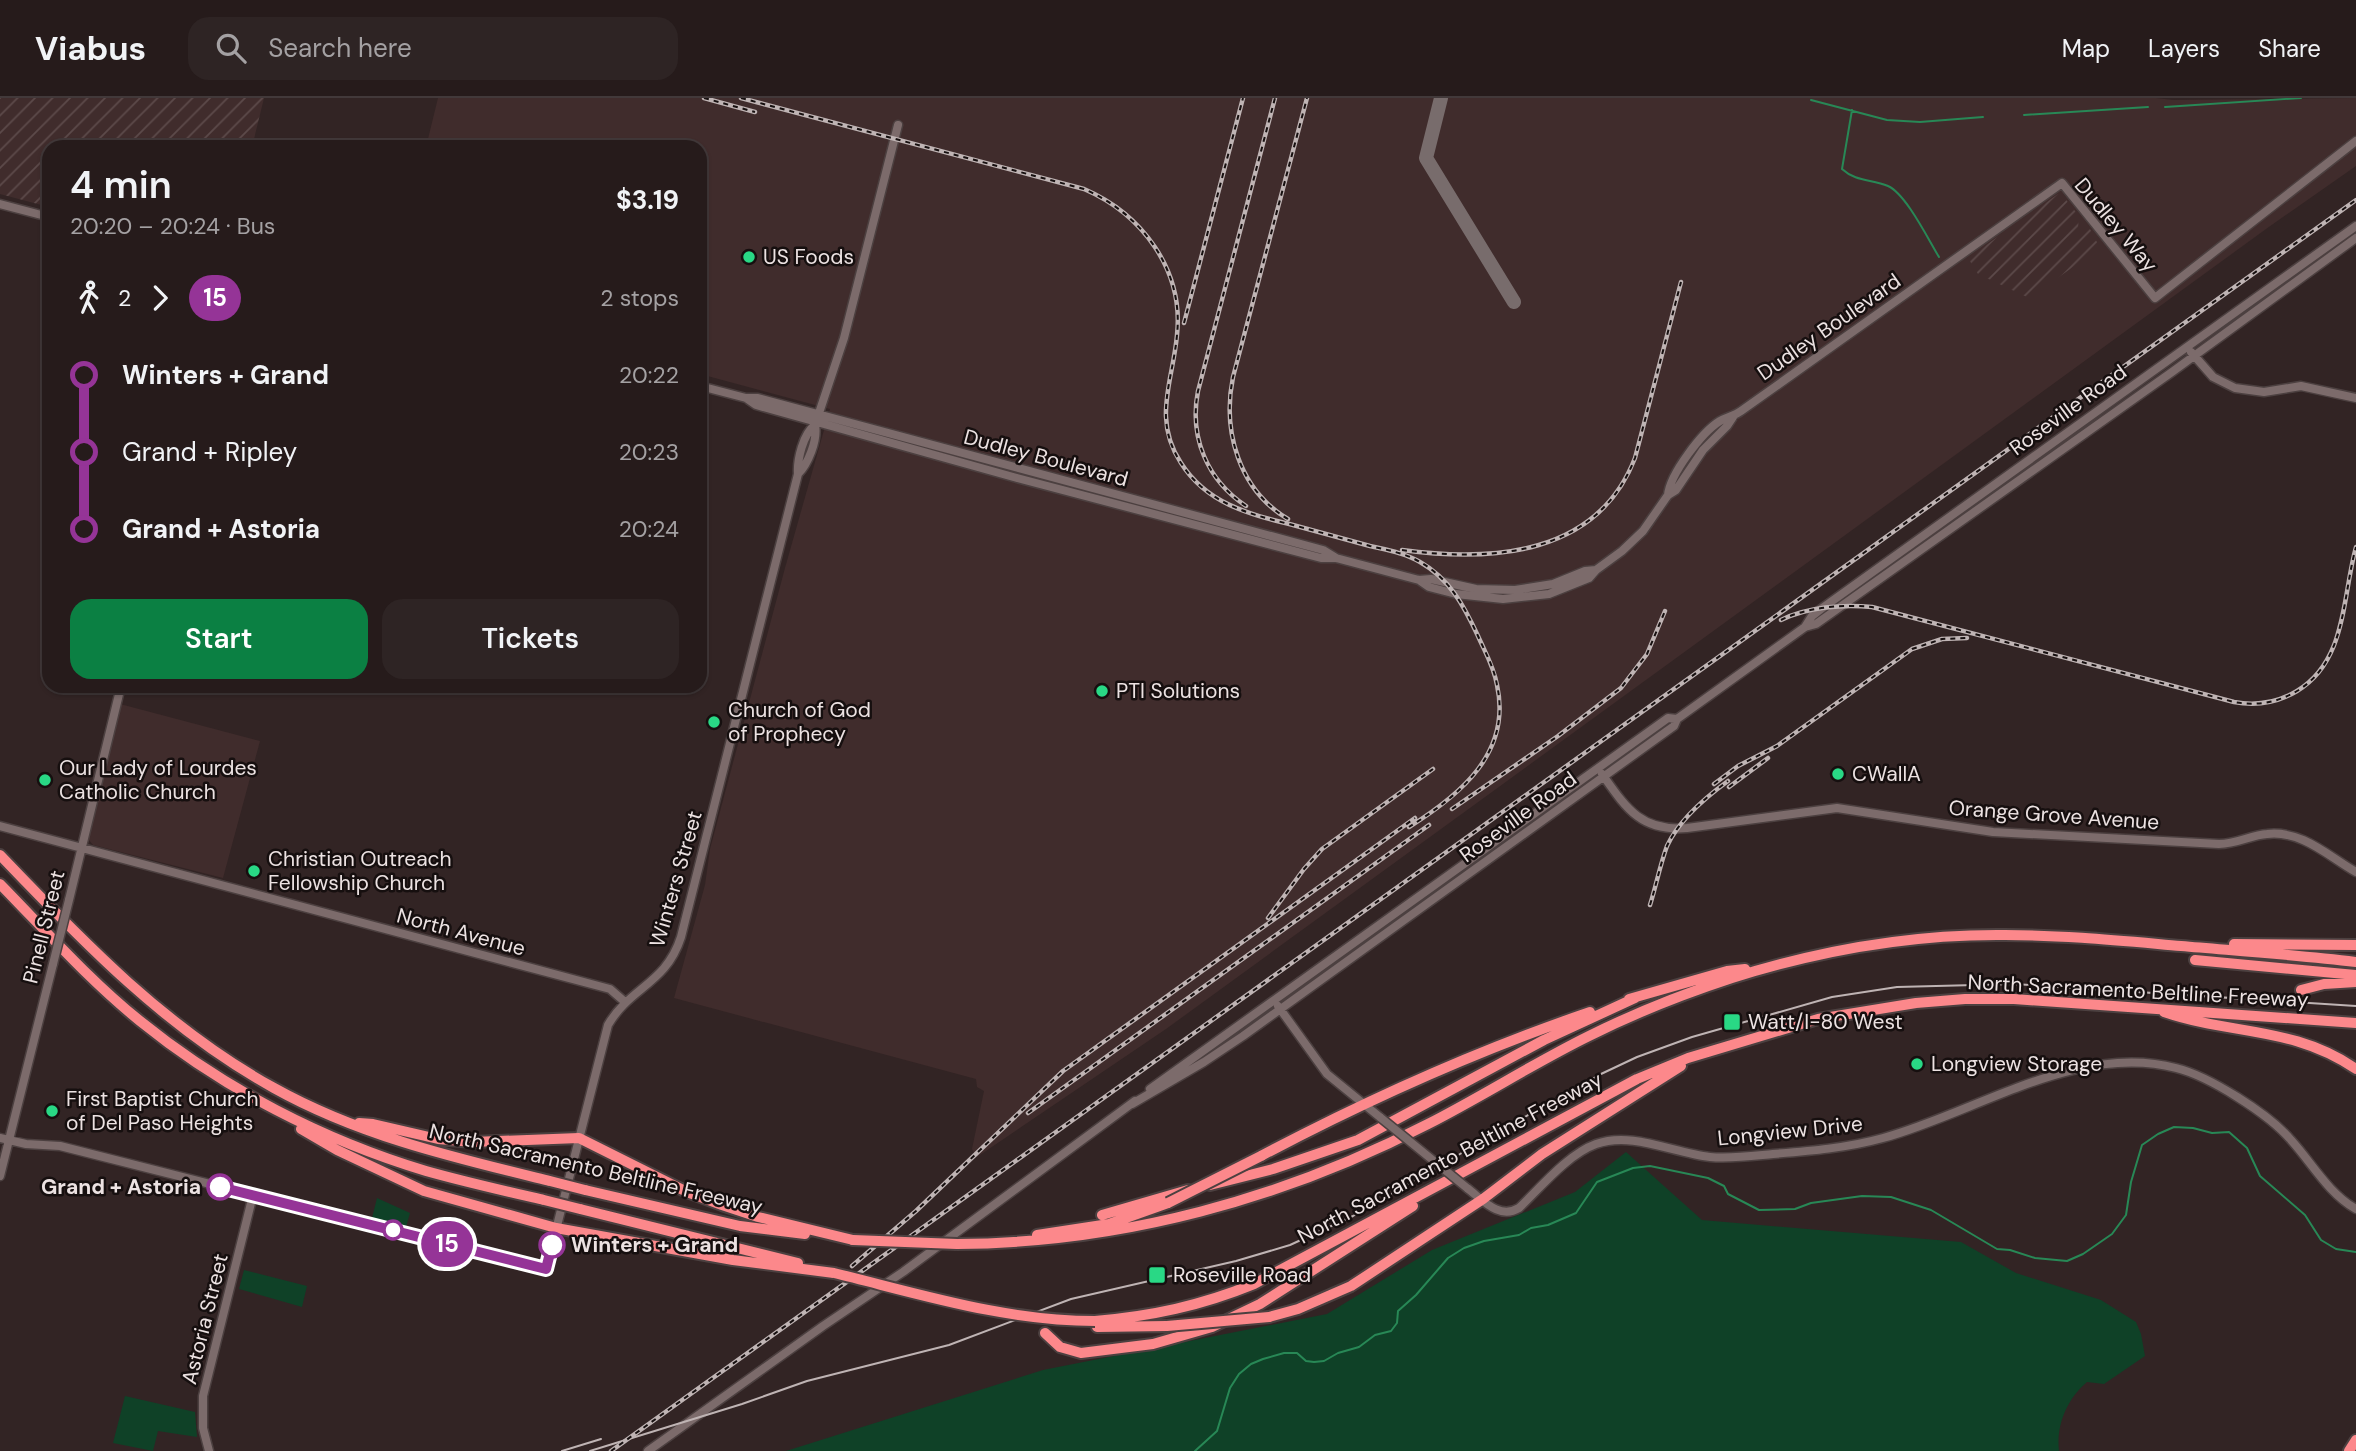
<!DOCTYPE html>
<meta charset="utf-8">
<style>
body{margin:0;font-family:"DM Sans",sans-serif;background:#2e2424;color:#f1f3f6;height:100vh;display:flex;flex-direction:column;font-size:26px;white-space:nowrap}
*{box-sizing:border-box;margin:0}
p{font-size:23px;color:#a4a1a3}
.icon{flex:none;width:38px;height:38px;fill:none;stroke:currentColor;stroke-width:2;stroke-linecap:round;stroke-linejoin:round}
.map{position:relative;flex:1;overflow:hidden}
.side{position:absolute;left:42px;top:42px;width:665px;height:553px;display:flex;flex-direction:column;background:#261b1b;border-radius:21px;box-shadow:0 2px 5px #0004,0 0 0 2px #42393a}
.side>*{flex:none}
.badge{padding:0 14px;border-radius:23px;font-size:24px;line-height:46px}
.map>.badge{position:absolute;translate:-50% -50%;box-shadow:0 0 0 4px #fff}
.legs{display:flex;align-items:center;gap:10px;height:77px;padding:0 28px;font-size:23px}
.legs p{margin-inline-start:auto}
.headline{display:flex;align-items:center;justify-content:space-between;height:119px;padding:0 28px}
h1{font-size:38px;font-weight:600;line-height:52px}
.button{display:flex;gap:14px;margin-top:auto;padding:14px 28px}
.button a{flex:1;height:80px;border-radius:21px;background:#0b8043;color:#fff;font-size:28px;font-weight:600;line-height:80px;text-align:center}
.button a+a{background:#2e2424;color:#f1f3f6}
ul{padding:0 28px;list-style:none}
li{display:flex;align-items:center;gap:24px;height:77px;font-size:26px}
li i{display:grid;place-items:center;width:10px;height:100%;margin:0 9px;background:currentColor}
li i::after{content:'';width:18px;height:18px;margin:-9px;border:5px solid;border-radius:50%;background:#261b1b}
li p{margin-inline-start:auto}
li:first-child i{background:linear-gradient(#0000 50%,currentColor 0)}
li:last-child i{background:linear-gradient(currentColor 50%,#0000 0)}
header{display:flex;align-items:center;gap:42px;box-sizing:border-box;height:98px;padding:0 35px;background:#261b1b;border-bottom:2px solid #42393a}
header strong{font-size:33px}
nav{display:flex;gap:38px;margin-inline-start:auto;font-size:24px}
.search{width:490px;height:63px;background:#2e2424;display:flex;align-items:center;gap:18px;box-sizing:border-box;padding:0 24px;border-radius:21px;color:#a4a1a3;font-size:26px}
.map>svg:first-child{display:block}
.built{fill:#402c2c}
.industrial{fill:url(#industrial-furrows)}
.grass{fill:#0f4127}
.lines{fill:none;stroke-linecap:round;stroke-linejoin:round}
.stream{stroke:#288856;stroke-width:2}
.taxiway{stroke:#786c6c;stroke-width:14}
.secondary-casing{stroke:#4c4040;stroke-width:11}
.highway-casing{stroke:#4c4040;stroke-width:14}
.secondary{stroke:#7c6b6b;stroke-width:8}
.highway{stroke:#fc888b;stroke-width:10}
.tram{stroke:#bfb4b4;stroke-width:2}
.rail-casing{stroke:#bfb4b4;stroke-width:4.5}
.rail{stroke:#160f0f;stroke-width:2;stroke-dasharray:5;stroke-linecap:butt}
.secondary-bridge-casing{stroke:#4c4040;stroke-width:11;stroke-linecap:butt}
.highway-bridge-casing{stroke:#4c4040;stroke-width:14;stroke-linecap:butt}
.secondary-bridge{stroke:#7c6b6b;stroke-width:8}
.highway-bridge{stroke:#fc888b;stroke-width:10}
.line-1-casing{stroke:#fff;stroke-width:16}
.line-1{stroke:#953497;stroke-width:10}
.poi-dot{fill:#29d885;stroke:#160f0f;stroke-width:2.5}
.stop-1-dot{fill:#fff;stroke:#953497;stroke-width:3.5}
.labels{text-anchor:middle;stroke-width:5;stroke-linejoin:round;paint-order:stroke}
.street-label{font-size:21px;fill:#ece2e2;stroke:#160f0f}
.poi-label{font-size:21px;fill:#ece2e2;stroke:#160f0f;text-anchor:start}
.stop-label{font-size:21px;font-weight:bold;fill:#ece2e2;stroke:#160f0f;text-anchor:end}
</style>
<header>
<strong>Viabus</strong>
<div class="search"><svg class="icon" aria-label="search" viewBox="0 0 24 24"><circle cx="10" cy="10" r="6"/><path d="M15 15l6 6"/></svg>Search here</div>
<nav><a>Map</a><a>Layers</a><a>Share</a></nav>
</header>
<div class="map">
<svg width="2356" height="1353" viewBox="0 0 2356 1353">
<defs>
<pattern id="industrial-furrows" width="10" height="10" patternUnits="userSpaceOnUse" patternTransform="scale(1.75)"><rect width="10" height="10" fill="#402c2c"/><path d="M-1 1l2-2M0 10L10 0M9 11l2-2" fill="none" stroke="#5c4a4a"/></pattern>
</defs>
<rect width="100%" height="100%" fill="#322424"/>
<path class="built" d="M438 0H2156L2173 2 2356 0V68L2266 131 1166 931 977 1059 972 1051 984 993 977 989 976 981 674 900 705 787 710 751 785 470 830 311 700 276V49H426Z
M120 606 260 643 223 780 93 747 88 741 87 737Z"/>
<path class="industrial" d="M0 0H264L252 49H49V109L0 96Z
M2058 96 2063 98 2079 118 2078 130 2082 128 2090 131 2100 150 2029 200 1978 176 1968 160Z"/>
<path class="grass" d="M1626 1054 1702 1122 1961 1144 2016 1175 2101 1202 2136 1224 2141 1236 2145 1258 2104 1286 2087 1284C2067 1301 2056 1327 2059 1353H786L1043 1272 1327 1216 1432 1152 1575 1094Z
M377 1100 410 1115 406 1129 372 1120Z
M244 1172 307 1188 302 1209 239 1191Z
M125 1298 195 1314 197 1339 158 1333 153 1353 113 1345Z"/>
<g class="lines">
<path class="stream" d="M1811 2 1887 22 1920 24 1983 19
M2165 9 2301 0
M1852 12 1842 71C1856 84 1872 81 1888 88 1906 96 1928 141 1939 159
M2024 17 2148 9
M1195 1353 1217 1333 1230 1290 1239 1276 1251 1266 1263 1261 1284 1255H1297L1306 1263 1314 1264 1324 1263 1338 1255 1359 1249 1375 1237 1391 1233 1397 1225 1398 1213 1416 1197 1448 1160 1464 1150 1484 1143 1519 1137 1531 1130 1548 1127 1576 1115 1597 1084 1633 1070 1650 1068 1708 1080 1724 1088 1728 1096 1759 1112 1795 1111 1811 1105 1862 1098 1891 1099 1931 1112 1997 1151 2010 1152 2035 1160 2067 1163 2083 1156 2112 1136 2126 1117 2131 1084 2142 1047 2158 1036 2174 1029 2193 1030 2212 1035 2229 1034 2247 1050 2260 1078 2305 1117 2321 1142 2336 1151 2356 1154"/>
<path class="taxiway" d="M1441 0 1426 60 1514 204"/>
<defs>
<path id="secondary" d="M0 106 49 119
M2191 254 2213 279 2235 290 2264 294 2301 288 2356 300
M700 288 746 300 756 307 1017 380 1321 460H1336L1419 482 1431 481 1476 491 1515 492 1553 486 1585 473 1596 472
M746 300H758L1323 452 1336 460
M798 376C808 366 818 342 815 327L844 240 898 27
M1668 397C1670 376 1702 334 1720 323 1727 319 1734 318 1741 313L2062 85 2155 200 2356 43
M1419 482 1429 489 1456 496 1503 501 1549 496 1589 480 1596 472 1622 453 1643 433 1668 397 1676 392 1703 352 1727 328 1733 319
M1805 529 1812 518 1821 511 2356 128
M1602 676C1626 710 1641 734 1687 730L1837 710 1993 734 2219 746C2237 746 2251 737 2267 736 2302 732 2328 758 2356 774
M0 728 610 891 625 904
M69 802 121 588
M1278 908 1327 976 1381 1020
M1150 991 1668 620 1677 621
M1132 1006 1204 964 1243 938 1667 633 1674 628 1677 621 1805 529 1816 526 2172 274 2356 140
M0 1040 26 1046 60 1048 546 1171 608 927C630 889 666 886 681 839L798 376C797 362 803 336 815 327
M0 1078 53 866
M1467 1090C1483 1102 1499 1122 1519 1110 1540 1090 1568 1056 1596 1046 1632 1033 1673 1055 1710 1059 1731 1061 1752 1058 1773 1056 1810 1053 1847 1050 1883 1040 1975 1015 2078 944 2176 970 2209 978 2269 1016 2291 1042 2312 1065 2328 1095 2356 1111
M209 1353 203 1330V1298L253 1097
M648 1353 823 1228 903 1174 1135 1003"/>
<path id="highway" d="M0 757C84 845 167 931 274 990 360 1038 456 1060 550 1083
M0 786C46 833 89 882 140 923 224 991 323 1042 426 1073 465 1084 505 1093 544 1102
M2234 846 2356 847
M2195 862 2356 877
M2301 892 2324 886 2356 884
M1629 901 1727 873 1745 871
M2164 914C2231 937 2294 928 2356 971
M359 1025 373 1026 438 1041 473 1044 579 1040 687 1094 722 1107 758 1119 853 1142
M301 1031 337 1052 424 1093 556 1130 733 1162 834 1175
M1261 1058C1367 1002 1476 953 1590 914
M1210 1087 1273 1071 1358 1042 1544 942 1635 900
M585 1092 740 1128 805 1136
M580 1111 798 1165
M1102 1117 1188 1092
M1037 1137 1109 1126 1168 1105
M957 1146C1122 1145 1283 1101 1428 1026 1483 998 1534 965 1589 938 1635 915 1683 896 1732 880 1821 852 1912 836 2005 837 2064 837 2123 843 2181 848 2239 853 2298 857 2356 864
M1269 1219 1298 1211 1351 1188 1483 1101 1542 1056 1681 968
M1095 1223C1152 1218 1200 1208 1254 1186L1637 981 1688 960 1818 921 1916 905 1965 901H2014L2356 925
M1097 1229 1167 1228
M1045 1235 1060 1249 1081 1255 1153 1246 1212 1229 1260 1206 1413 1108
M2349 1353 2356 1342"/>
</defs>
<use href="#secondary" class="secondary-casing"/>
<use href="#highway" class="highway-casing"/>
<use href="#secondary" class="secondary"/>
<use href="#highway" class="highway"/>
<path class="tram" d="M562 1353 601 1341
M590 1353 742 1306 807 1283 949 1247 1071 1201 1236 1163 1290 1147 1353 1118 1498 1034 1601 976 1637 959 1692 939 1832 899 1897 889 2014 886 2356 908"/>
<defs>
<path id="rail" d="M704 0 755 14
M741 0 1084 91C1142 116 1184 172 1177 237 1173 283 1152 321 1181 365 1207 406 1249 416 1293 427 1319 434 1345 441 1370 448 1387 452 1405 455 1420 464 1450 481 1464 508 1478 538 1485 554 1494 569 1497 587 1512 655 1460 697 1409 729
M1184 225 1243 0
M1246 408C1207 382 1189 339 1198 293L1275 0
M1288 421C1239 392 1222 333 1233 279L1307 0
M1402 452C1492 464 1597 458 1635 360L1681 184
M1781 522C1807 509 1843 506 1872 509L2234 604C2256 608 2277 605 2297 593 2347 563 2342 499 2356 449
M1714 686 1738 668 1777 648 1912 551 1942 541 1967 540
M1729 689 1768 660
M1452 711 1558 638 1621 590 1647 556 1665 513
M1650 807C1656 788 1660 767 1667 748 1679 722 1706 699 1728 683
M1268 820 1304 771 1322 751 1433 671
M1028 1015 1429 727
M852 1168 916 1113 1063 973 1415 720
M611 1353 2356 102"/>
</defs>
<use href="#rail" class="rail-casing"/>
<use href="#rail" class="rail"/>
<defs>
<path id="secondary-bridge" d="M53 866 69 802
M1381 1020 1467 1090"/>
<path id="highway-bridge" d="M550 1083 585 1092
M544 1102 580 1111
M1168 1105 1261 1058
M853 1142 957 1146
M834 1175C920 1196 1005 1223 1095 1223
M1167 1228 1269 1219"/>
</defs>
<use href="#secondary-bridge" class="secondary-bridge-casing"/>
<use href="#highway-bridge" class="highway-bridge-casing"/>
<use href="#secondary-bridge" class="secondary-bridge"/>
<use href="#highway-bridge" class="highway-bridge"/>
</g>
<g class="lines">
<defs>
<path id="line-1" d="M220 1089 546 1171 552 1147"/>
</defs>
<use href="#line-1" class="line-1-casing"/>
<use href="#line-1" class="line-1"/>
</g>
<g class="poi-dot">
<circle cx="749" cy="159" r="7"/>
<circle cx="1102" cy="593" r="7"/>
<circle cx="714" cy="624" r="7"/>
<circle cx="1838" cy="676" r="7"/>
<circle cx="45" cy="682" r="7"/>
<circle cx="254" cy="773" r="7"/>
<rect x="1723" y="915" width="18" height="18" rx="3.5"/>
<circle cx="1917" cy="966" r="7"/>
<circle cx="52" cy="1013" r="7"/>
<rect x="1148" y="1168" width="18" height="18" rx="3.5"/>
</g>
<g class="stop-1-dot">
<circle cx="220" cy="1089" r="12"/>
<circle cx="393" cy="1132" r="9"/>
<circle cx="552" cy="1147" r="12"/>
</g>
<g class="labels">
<g class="street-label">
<text transform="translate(2116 127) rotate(50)" y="7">Dudley Way</text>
<text transform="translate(1829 229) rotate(-35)" y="7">Dudley Boulevard</text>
<text transform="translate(2068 312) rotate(-36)" y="7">Roseville Road</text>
<text transform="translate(1046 360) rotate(15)" y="7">Dudley Boulevard</text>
<text transform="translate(2054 717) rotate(4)" y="7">Orange Grove Avenue</text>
<text transform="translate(1518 719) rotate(-36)" y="7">Roseville Road</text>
<text transform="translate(676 781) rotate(-74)" y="7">Winters Street</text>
<text transform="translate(44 829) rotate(-76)" y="7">Pinell Street</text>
<text transform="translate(461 834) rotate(15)" y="7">North Avenue</text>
<text transform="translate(2138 893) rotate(3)" y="7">North Sacramento Beltline Freeway</text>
<text transform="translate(1790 1033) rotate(-6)" y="7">Longview Drive</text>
<text transform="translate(1450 1060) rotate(-28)" y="7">North Sacramento Beltline Freeway</text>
<text transform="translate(596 1071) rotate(13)" y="7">North Sacramento Beltline Freeway</text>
<text transform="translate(205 1221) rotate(-76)" y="7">Astoria Street</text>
</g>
<g class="poi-label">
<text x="763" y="166">US Foods</text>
<text x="1116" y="600">PTI Solutions</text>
<text x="728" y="619">Church of God<tspan x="728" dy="24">of Prophecy</tspan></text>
<text x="59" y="677">Our Lady of Lourdes<tspan x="59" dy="24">Catholic Church</tspan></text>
<text x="1852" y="683">CWallA</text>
<text x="268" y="768">Christian Outreach<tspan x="268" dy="24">Fellowship Church</tspan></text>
<text x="1748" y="931">Watt/I-80 West</text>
<text x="1931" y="973">Longview Storage</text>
<text x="66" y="1008">First Baptist Church<tspan x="66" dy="24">of Del Paso Heights</tspan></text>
<text x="1173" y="1184">Roseville Road</text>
</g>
<g class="stop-label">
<text x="201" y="1096">Grand + Astoria</text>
<text x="571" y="1154" text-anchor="start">Winters + Grand</text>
</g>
</g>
</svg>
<b class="badge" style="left:447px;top:1146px;background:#953497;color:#fff">15</b>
<section class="side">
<div class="headline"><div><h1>4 min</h1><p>20:20 – 20:24 · Bus</p></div><b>$3.19</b></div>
<div class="legs"><svg class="icon" aria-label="walk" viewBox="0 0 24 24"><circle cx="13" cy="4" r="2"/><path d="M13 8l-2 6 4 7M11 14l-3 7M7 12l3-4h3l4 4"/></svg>2<svg class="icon" aria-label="forward" viewBox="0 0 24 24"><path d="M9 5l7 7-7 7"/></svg><b class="badge" style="background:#953497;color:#fff">15</b><p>2 stops</p></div>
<ul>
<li><i style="color:#953497"></i><b>Winters + Grand</b><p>20:22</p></li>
<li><i style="color:#953497"></i><span>Grand + Ripley</span><p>20:23</p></li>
<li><i style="color:#953497"></i><b>Grand + Astoria</b><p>20:24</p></li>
</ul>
<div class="button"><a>Start</a><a>Tickets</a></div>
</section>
</div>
